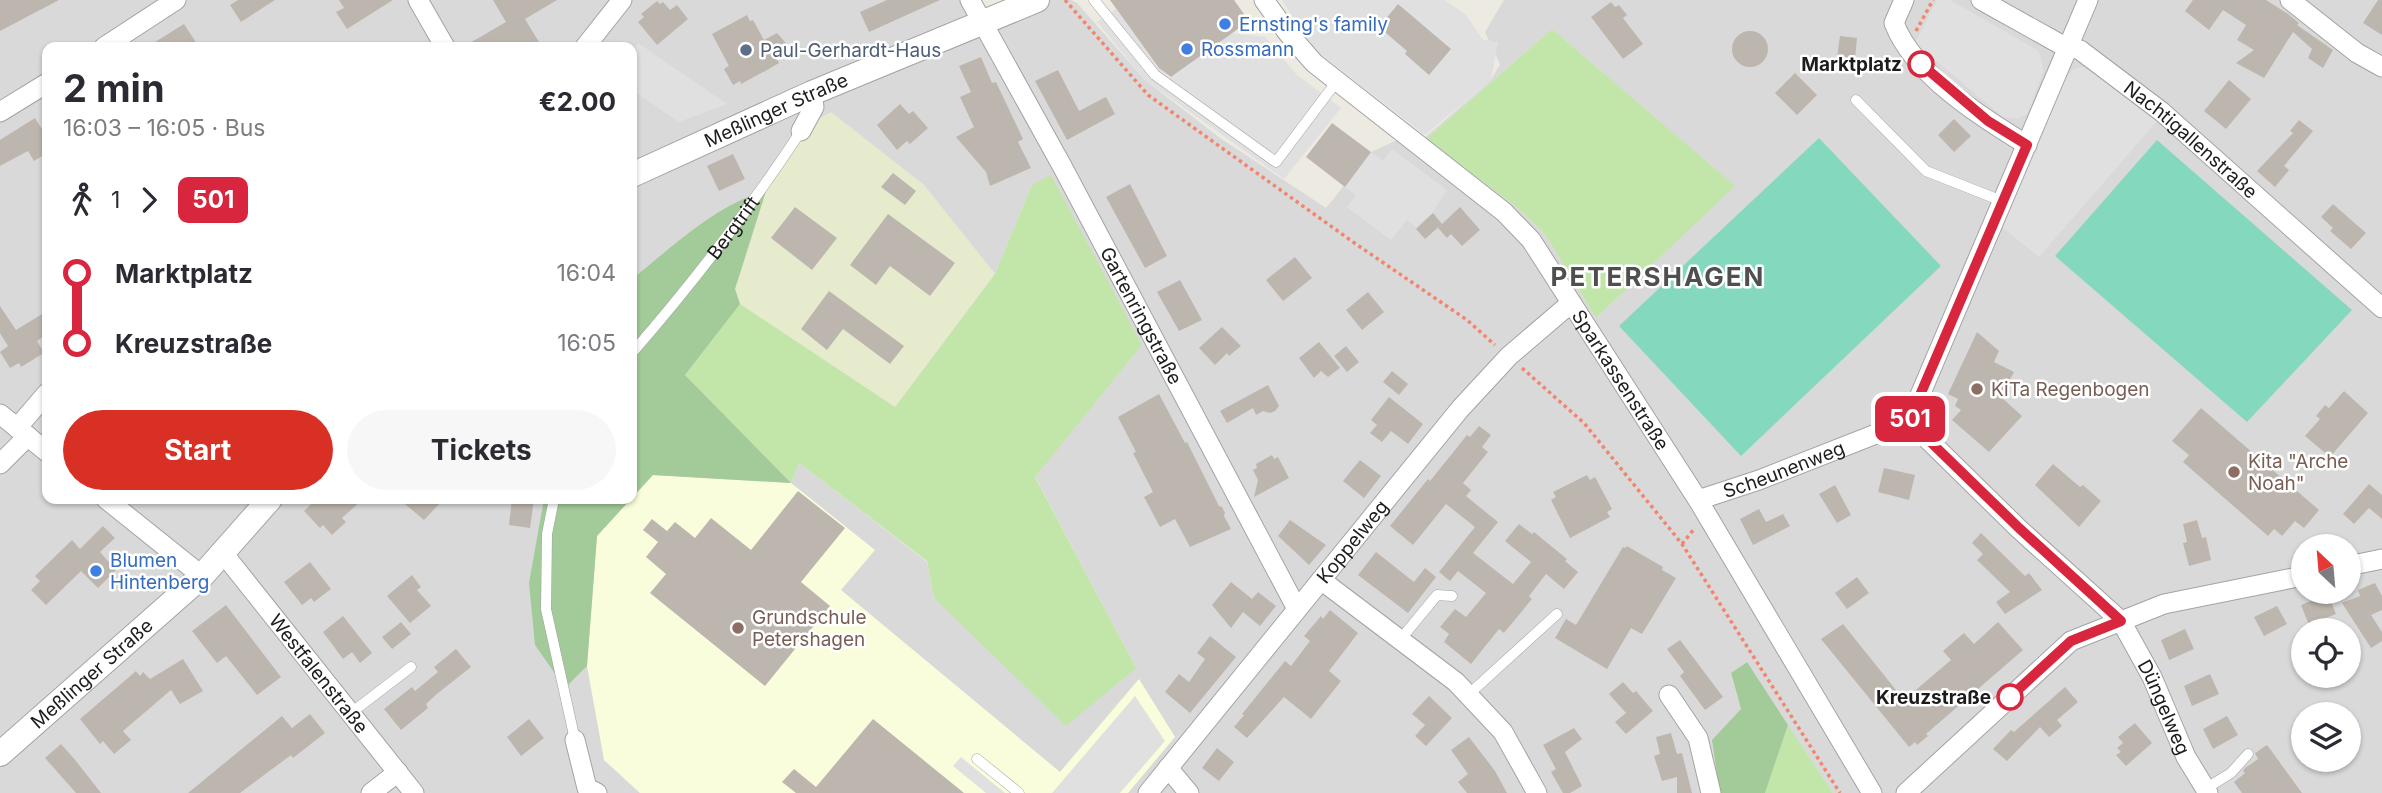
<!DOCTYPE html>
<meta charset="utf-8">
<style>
body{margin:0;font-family:Inter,sans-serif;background:#f7f7f7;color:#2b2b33;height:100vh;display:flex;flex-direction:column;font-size:26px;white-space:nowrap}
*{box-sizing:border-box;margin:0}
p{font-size:23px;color:#7c7c81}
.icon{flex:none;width:38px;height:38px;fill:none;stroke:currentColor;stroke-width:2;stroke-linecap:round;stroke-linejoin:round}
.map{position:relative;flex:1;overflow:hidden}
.drawer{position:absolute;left:42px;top:42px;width:595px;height:462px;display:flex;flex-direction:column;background:#fff;border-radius:14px;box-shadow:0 2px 5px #0004}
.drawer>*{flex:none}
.badge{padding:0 14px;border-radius:10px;font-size:24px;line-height:46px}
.needle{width:46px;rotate:334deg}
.fabs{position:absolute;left:2291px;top:534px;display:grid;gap:14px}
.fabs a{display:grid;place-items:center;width:70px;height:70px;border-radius:50%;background:#fff;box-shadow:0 2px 5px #0004;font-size:35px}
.map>.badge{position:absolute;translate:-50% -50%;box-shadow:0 0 0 4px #fff}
.legs{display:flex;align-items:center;gap:10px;height:77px;padding:0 21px;font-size:23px}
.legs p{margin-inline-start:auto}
.summary{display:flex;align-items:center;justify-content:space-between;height:119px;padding:0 21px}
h1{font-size:38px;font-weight:700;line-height:52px}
.primary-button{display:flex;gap:14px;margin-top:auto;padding:14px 21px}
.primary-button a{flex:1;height:80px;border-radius:42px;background:#d93025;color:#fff;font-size:28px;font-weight:700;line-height:80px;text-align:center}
.primary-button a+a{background:#f7f7f7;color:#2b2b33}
ul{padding:0 21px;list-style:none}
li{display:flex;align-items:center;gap:24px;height:70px;font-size:26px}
li i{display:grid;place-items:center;width:10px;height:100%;margin:0 9px;background:currentColor}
li i::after{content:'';width:18px;height:18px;margin:-9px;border:5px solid;border-radius:50%;background:#fff}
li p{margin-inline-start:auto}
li:first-child i{background:linear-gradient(#0000 50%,currentColor 0)}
li:last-child i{background:linear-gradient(currentColor 50%,#0000 0)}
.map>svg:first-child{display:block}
.residential{fill:#dad9d9;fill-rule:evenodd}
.education{fill:#fafddb}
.farmland{fill:#e6ebce}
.grass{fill:#c2e5aa}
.forest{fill:#a3ca99}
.pitch{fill:#84d8be}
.parking{fill:#e0e0e0}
.building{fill:#bdb6af}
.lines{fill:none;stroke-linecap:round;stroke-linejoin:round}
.service-casing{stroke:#a3a3a3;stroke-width:11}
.minor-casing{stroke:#a3a3a3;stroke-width:21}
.tertiary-casing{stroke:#a3a3a3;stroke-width:26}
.path{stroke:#f1866e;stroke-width:3.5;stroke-dasharray:3.5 3.5;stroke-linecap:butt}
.service{stroke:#fff;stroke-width:10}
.minor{stroke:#fff;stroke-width:19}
.tertiary{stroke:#fff;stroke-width:24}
.line-1-casing{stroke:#fff;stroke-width:16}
.line-1{stroke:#d7263d;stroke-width:10}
.shop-dot{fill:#3f7fe0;stroke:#fff;stroke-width:2.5}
.service-dot{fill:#5c6f8a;stroke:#fff;stroke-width:2.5}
.stop-1-dot{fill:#fff;stroke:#d7263d;stroke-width:3.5}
.education-dot{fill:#8d6e63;stroke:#fff;stroke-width:2.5}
.labels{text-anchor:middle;stroke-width:5;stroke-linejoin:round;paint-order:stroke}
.shop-label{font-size:19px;fill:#366cbe;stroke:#fff;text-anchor:start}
.service-label{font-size:19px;fill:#4e5e75;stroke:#fff;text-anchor:start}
.stop-label{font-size:19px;font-weight:bold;fill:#1c1c1c;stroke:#fff;text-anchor:end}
.street-label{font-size:19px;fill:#1c1c1c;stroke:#fff}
.education-label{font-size:19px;fill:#785e54;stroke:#fff;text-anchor:start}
.district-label{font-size:26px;font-weight:bold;letter-spacing:2px;fill:#4f4f4f;stroke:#fff}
</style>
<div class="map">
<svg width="2382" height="793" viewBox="0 0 2382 793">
<rect width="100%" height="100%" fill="#edeae2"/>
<path class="residential" d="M0 0H976L989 9 1013 0H1071L1077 3 1145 80 1220 138 1326 208 1371 152 1395 141 1422 140 1491 80 1500 64 1485 32 1504 0H2382V793H1833L1746 662 1731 674 1741 709 1720 793H0ZM1552 29 1734 186 1596 318 1545 234 1514 205 1426 139ZM47 47H632V499H47ZM923 184 995 274 1032 185 1142 345 1035 476 1136 668 934 599 927 562 799 463 791 483 685 375 740 304ZM2303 546H2348V592H2303ZM2303 630H2348V676H2303ZM2303 714H2348V760H2303Z"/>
<path class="education" d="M652 475 791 483 875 550 841 590 1060 772 1139 679 1175 737 1128 793H640L604 760 587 666 597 536Z"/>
<path class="farmland" d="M831 112 923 184 995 274 895 407 740 304 735 289 766 191 814 121Z"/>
<path class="grass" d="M1552 29 1735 186 1596 318 1545 234 1514 205 1426 139Z
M1051 175 1142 345 1035 477 1136 668 1066 726 934 598 927 561 799 463 791 483 685 375 740 304 895 407 995 274 1032 185Z
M1788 725 1833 793H1765Z"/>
<path class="forest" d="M766 191 735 289 740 304 685 375 791 483 653 475 632 498V279C671 248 718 203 766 191Z
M544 499H631L597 536 587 666 565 688 535 645 529 583Z
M1747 662 1788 725 1765 793H1720L1712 740 1741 709 1731 673Z"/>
<path class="pitch" d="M1819 138 1941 266 1741 456 1619 326Z
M2157 140 2352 310 2247 422 2055 256Z"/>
<path class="parking" d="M1282 0H1445L1466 15 1483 40 1498 42 1491 80 1425 135 1314 49Z
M1937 0H1950L2037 50 2042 60 2043 72 2027 114 2017 119 2003 117 1915 43Z
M1116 9 1159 68 1170 78 1231 33 1265 37 1296 74 1341 108 1284 179 1145 80 1097 22Z
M638 43 727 104 679 122 632 90V81L635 77 632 74V52Z
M2088 66 2100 71 2157 121 2039 257 2002 227 2060 82 2074 69Z
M1392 149 1447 190 1432 213 1416 227 1407 220 1391 240 1347 207 1356 195 1345 187 1371 152 1383 161Z
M1135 696 1165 741 1120 793H1052Z
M961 757 1005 793H986L953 766Z"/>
<path class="building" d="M0 0H59L0 31Z
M238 0H275L241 22 230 5Z
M339 0H393L347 29 336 12 344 8Z
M493 0H557L525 19 542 47H463L506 22Z
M887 0H940L869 32 860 12Z
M1110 0H1234L1249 21 1171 77 1159 68Z
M2193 0H2266L2288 14 2299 23 2297 25 2333 50 2323 68 2308 58 2312 49 2293 32 2264 78 2236 63 2254 50 2237 40 2246 25 2223 10 2209 30 2185 11Z
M2378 0H2382V35L2363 23Z
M657 1 660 4 663 2 670 10 677 5 688 19 657 45 638 22 644 17 641 14Z
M1611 2 1615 7 1619 5 1627 15 1623 18 1643 44 1623 59 1591 17Z
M1398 4 1451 49 1429 75 1405 54 1407 51 1379 27Z
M747 15 750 21 753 20 764 40 777 33 792 50 777 59 779 63 767 70 741 84 740 81 733 85 724 69 729 66 712 34Z
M184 24 199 47H147Z
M1732 49a18 18 0 1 1 36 0a18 18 0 1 1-36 0Z
M1840 36 1857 38 1855 59 1837 57Z
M981 57 992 83 996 82 1023 139 1018 142 1031 168 990 186 986 172 956 137 974 127 960 97 971 92 959 66Z
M1058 70 1079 111 1106 97 1115 114 1067 140 1035 81Z
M1795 73 1817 95 1797 115 1775 93Z
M2229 80 2251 99 2226 129 2204 111Z
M900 104 909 114 913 111 928 128 910 144 907 141 897 150 877 125Z
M35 118 47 137V153L34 161 28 151 0 166V140Z
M1954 119 1971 136 1954 152 1938 135Z
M2299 120 2313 131 2284 166 2289 170 2275 187 2257 171 2293 133 2290 131Z
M1332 123 1371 152 1345 187 1306 157Z
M733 154 745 179 719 191 707 166Z
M893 173 916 191 905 205 881 187Z
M1130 184 1167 256 1145 268 1106 197Z
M2333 204 2366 233 2351 249 2330 231 2333 228 2321 217Z
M795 207 837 238 812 270 771 238Z
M1460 207 1480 230 1462 246 1451 234 1447 238 1438 228 1442 224 1425 239 1416 229 1433 213 1442 224Z
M888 214 955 263 930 296 890 266 876 285 850 265Z
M1295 257 1312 278 1283 301 1266 280Z
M1180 280 1202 320 1179 331 1157 292Z
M829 291 904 346 890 364 843 329 827 350 801 329Z
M1368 292 1384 312 1362 330 1346 310Z
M0 306 16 330 47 311V334L37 341 44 353 21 367 19 363 10 368 0 352 8 346 0 333Z
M1222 327 1241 346 1229 356 1227 353 1215 365 1199 348Z
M1977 332 1999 351 1994 362 2014 372 2001 397 2022 416 1989 452 1952 420 1961 410 1955 406 1958 399 1948 394Z
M1319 342 1340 368 1328 377 1321 371 1314 378 1299 358Z
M1346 346 1359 362 1347 372 1334 356Z
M1392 371 1408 384 1399 395 1383 382Z
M1268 385 1279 406 1275 411 1270 413 1263 411 1256 415 1253 408 1227 423 1220 411Z
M2344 391 2368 413 2330 457 2305 436 2320 419 2316 416 2325 405 2329 408Z
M1159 394 1185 443 1187 442 1219 506 1222 507 1225 513 1224 516 1231 529 1190 547 1175 519 1160 527 1144 497 1153 492 1133 453 1136 452 1118 417Z
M1389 397 1423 424 1408 444 1391 431 1382 442 1370 433 1377 425 1371 420Z
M2201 408 2319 510 2304 528 2295 521 2282 536 2274 529 2268 536 2183 462 2189 455 2172 441Z
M1479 426 1491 435 1482 447 1488 452 1463 483 1471 490 1466 496 1498 522 1473 553 1513 584 1531 562 1505 541 1519 524 1532 534 1534 532 1567 559 1565 561 1578 572 1564 589 1546 574 1529 596 1532 599 1504 633 1499 629 1471 664 1444 642 1449 634 1440 627 1455 609 1466 617 1486 593 1458 571 1450 581 1439 572 1475 527 1446 504 1413 545 1390 526 1428 479 1430 481 1467 435 1470 437Z
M1272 455 1274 459 1278 457 1289 478 1254 497 1258 480 1253 470 1257 468 1256 464Z
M1360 460 1381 476 1364 498 1343 481Z
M2053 464 2080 487 2083 485 2101 501 2079 527 2035 485Z
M1884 468 1915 475 1909 500 1878 492Z
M1587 475 1590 480 1595 477 1612 509 1607 512 1610 517 1570 538 1551 500 1556 497 1553 492Z
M2369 484 2382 495V519L2369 508 2354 524 2343 514Z
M1835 485 1851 515 1837 523 1819 494Z
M798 491 845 528 801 582 830 606 765 686 650 593 666 574 646 557 658 542 643 530 652 519 667 531 675 522 695 538 711 518 751 550Z
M316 499H363L342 518 346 522 332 535 323 525 320 528 304 511Z
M399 499H444L424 520Z
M512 499H534L530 528 509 525Z
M1759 509 1766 522 1783 514 1790 526 1753 545 1740 519Z
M1290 520 1326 545 1309 565 1278 536Z
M2197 520 2202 538 2206 537 2211 560 2189 566 2183 543 2187 542 2183 524Z
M103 526 115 538 100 552 116 570 98 588 81 571 46 605 31 590 40 581 35 576 72 540 80 549Z
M1981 533 2025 576 2029 573 2042 590 2005 614 1996 602 2010 592 1977 560 1983 554 1972 543Z
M1627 546 1663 567 1662 570 1676 578 1642 634 1631 628 1607 669 1555 638 1566 619 1576 625 1623 547 1625 548Z
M1376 552 1414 582 1425 568 1436 577 1408 613 1358 575Z
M310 562 331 589 314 602 311 598 302 605 284 582Z
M412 575 421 587 417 590 431 606 410 623 387 596Z
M1857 577 1869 593 1847 609 1835 593Z
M1231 582 1252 599 1258 592 1276 606 1260 626 1243 612 1231 628 1212 605Z
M2375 583 2382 596V610L2371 615 2382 632V641L2371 648 2342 603 2360 596 2358 590Z
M2328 594 2336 614 2309 625 2301 605Z
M226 605 281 677 257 695 226 656 217 663 192 631Z
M2277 606 2287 624 2264 636 2254 617Z
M1330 610 1358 633 1329 671 1341 681 1311 719 1284 697 1247 738 1234 727 1244 715 1242 714 1285 661 1291 666 1310 641 1304 636 1321 616 1323 619Z
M343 616 372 653 360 663 352 652 343 659 323 632Z
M401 622 411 634 392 649 382 637Z
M1998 622 2023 650 1926 734 1928 736 1917 745 1915 742 1909 747 1821 639 1843 624 1904 700 1951 660 1943 651 1964 633 1974 644Z
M2185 629 2194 649 2169 660 2161 640Z
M1210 636 1236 657 1190 713 1165 692 1179 674 1189 682 1205 659 1197 653Z
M1680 640 1723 697 1705 710 1680 676 1684 672 1667 649Z
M456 649 471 667 438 693 426 704 428 708 401 730 384 709 412 687 415 691 438 672 434 667Z
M183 659 203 691 180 704 171 690 123 731 131 740 114 754 103 741 100 744 80 719 136 671 140 676 143 672 150 679Z
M2210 674 2219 694 2192 706 2184 686Z
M1623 682 1633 693 1636 691 1653 711 1626 734 1615 722 1626 713 1609 694Z
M2065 687 2078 702 2057 720 2062 726 2049 737 2040 727 2007 761 1993 749 2011 730 2014 732Z
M1429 696 1452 718 1426 746 1415 736 1425 725 1412 714Z
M310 714 325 733 293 758 291 755 240 793H188L282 716 292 728Z
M2227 716 2238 735 2213 749 2203 729Z
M529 719 544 738 521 756 507 737Z
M873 719 964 793H796L782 782 794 769 816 787Z
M2135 723 2152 743 2126 766 2116 755 2121 752 2117 748 2123 743 2118 737Z
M1574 728 1582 739 1565 752 1582 786 1570 793H1563L1551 772 1556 769 1543 745Z
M1671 733 1677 754 1682 753 1692 793H1677V777L1662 781 1654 756 1660 754 1656 737Z
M1469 737 1495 771 1507 793H1467L1458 782 1468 774 1451 750Z
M61 744 76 761 101 793H76L45 758Z
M2267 745 2273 753 2302 793H2242L2234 782 2245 773 2243 771 2245 768 2258 759 2255 753Z
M1217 748 1234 762 1219 781 1202 768Z"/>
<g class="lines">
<defs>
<g id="service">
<path d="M1094 0 1155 75 1276 162 1337 81"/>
<path d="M1856 100 1926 171 2002 201"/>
<path id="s1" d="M632 353C693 283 749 210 801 131"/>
<path d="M554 499 547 534 546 609 575 740"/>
<path d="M1400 640 1437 595 1452 596"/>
<path d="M1468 695 1557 614"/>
<path d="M351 713 411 667"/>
<path d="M977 759 1019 793"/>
<path d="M2205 789 2231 773 2248 754"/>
</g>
<g id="minor">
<path d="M418 0 445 47"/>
<path id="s2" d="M970 0 1062 166 1297 609"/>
<path id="s3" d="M1264 0 1287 32 1314 63 1504 212 1531 240 1698 500 1872 793"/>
<path d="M1904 0 1894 23C1914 75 1981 117 2027 145"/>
<path id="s4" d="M1981 0 2058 43 2080 50 2162 112 2382 308"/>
<path d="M2290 0 2357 53 2382 67"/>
<path d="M104 47 176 0"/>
<path d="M585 47 622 0"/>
<path d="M0 112 47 83"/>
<path d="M801 131 814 107 812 93"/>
<path d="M0 414 47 452"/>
<path id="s5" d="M1909 421 2019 529 2121 621 2152 677 2186 757 2208 793"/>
<path d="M1909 421 2088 0"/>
<path d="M17 428 47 393"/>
<path d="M0 464 28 436"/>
<path d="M106 499 202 576"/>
<path id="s6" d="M1698 500 1759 480 1909 421"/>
<path id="s7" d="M223 553 414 793"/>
<path d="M2348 566 2382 559"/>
<path d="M1321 580 1456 682 1503 732 1537 793"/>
<path d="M1669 695 1698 738 1711 793"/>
<path d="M575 740 587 788 597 793"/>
<path d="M1168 768 1189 793"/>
<path d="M371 793 398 772"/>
<path id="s8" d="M1148 793 1460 409 1509 356 1571 303"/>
<path d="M1906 793 2071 641 2164 604 2303 576"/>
</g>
<g id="tertiary">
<path id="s9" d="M632 175 812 93 1037 0"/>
<path id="s10" d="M0 754 202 576 270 499"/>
</g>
</defs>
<use href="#service" class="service-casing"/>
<use href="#minor" class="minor-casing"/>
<use href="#tertiary" class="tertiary-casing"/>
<path class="path" d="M1065 0 1148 95 1353 242 1467 320 1495 345
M1916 31 1933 0
M1522 368 1584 423 1682 544 1840 793
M1682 544 1694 529"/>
<use href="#service" class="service"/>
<use href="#minor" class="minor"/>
<use href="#tertiary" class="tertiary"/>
</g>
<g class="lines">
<defs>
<path id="line-1" d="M1921 64 1988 121 2027 145 1909 421 2019 528 2121 621 2071 641 2010 697"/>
</defs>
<use href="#line-1" class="line-1-casing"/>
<use href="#line-1" class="line-1"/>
</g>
<g class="shop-dot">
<circle cx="1225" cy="24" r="7"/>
<circle cx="1187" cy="49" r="7"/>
<circle cx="96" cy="571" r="7"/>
</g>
<circle class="service-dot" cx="746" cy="50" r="7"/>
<g class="stop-1-dot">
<circle cx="1921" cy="64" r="12"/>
<circle cx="2010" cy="697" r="12"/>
</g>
<g class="education-dot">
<circle cx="1977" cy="389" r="7"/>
<circle cx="2234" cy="472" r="7"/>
<circle cx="738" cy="628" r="7"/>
</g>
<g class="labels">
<g class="shop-label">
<text x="1239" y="31">Ernsting's family</text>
<text x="1201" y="56">Rossmann</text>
<text x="110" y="567">Blumen<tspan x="110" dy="22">Hintenberg</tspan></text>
</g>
<g class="service-label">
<text x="760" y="57">Paul-Gerhardt-Haus</text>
</g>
<g class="stop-label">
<text x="1902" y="71">Marktplatz</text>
<text x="1991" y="704">Kreuzstraße</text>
</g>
<g class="street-label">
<text dy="7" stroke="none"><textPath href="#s9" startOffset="158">Meßlinger Straße</textPath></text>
<text dy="7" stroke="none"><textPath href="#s4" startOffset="254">Nachtigallenstraße</textPath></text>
<text dy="7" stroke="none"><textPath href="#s1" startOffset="161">Bergtrift</textPath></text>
<text dy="7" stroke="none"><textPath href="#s2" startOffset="359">Gartenringstraße</textPath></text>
<text dy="7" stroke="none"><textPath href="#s3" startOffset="527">Sparkassenstraße</textPath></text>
<text dy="7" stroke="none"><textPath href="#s6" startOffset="91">Scheunenweg</textPath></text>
<text dy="7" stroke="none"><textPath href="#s8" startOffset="324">Koppelweg</textPath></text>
<text dy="7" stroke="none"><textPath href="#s10" startOffset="122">Meßlinger Straße</textPath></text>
<text dy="7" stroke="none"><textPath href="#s7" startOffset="154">Westfalenstraße</textPath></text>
<text dy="7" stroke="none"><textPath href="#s5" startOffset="388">Düngelweg</textPath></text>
</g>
<g class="education-label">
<text x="1991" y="396">KiTa Regenbogen</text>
<text x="2248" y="468">Kita "Arche<tspan x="2248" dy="22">Noah"</tspan></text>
<text x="752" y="624">Grundschule<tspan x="752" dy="22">Petershagen</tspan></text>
</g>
<g class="district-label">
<text x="1658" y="286">PETERSHAGEN</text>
</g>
</g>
</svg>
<div class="fabs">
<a><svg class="needle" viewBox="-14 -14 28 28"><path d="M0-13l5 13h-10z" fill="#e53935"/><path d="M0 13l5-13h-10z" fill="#7c7c81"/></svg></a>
<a><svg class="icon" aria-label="locate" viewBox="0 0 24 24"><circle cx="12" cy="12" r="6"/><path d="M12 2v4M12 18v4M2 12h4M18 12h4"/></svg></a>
<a><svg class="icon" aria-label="layers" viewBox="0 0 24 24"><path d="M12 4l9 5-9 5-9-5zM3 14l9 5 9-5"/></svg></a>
</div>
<b class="badge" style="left:1910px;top:419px;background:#d7263d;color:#fff">501</b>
<section class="drawer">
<div class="summary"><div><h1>2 min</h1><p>16:03 – 16:05 · Bus</p></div><b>€2.00</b></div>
<div class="legs"><svg class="icon" aria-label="walk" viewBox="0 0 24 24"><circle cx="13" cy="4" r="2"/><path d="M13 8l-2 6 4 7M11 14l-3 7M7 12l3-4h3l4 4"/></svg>1<svg class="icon" aria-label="forward" viewBox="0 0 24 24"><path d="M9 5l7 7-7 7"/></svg><b class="badge" style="background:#d7263d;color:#fff">501</b></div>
<ul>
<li><i style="color:#d7263d"></i><b>Marktplatz</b><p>16:04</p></li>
<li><i style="color:#d7263d"></i><b>Kreuzstraße</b><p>16:05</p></li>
</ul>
<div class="primary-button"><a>Start</a><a>Tickets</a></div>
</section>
</div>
